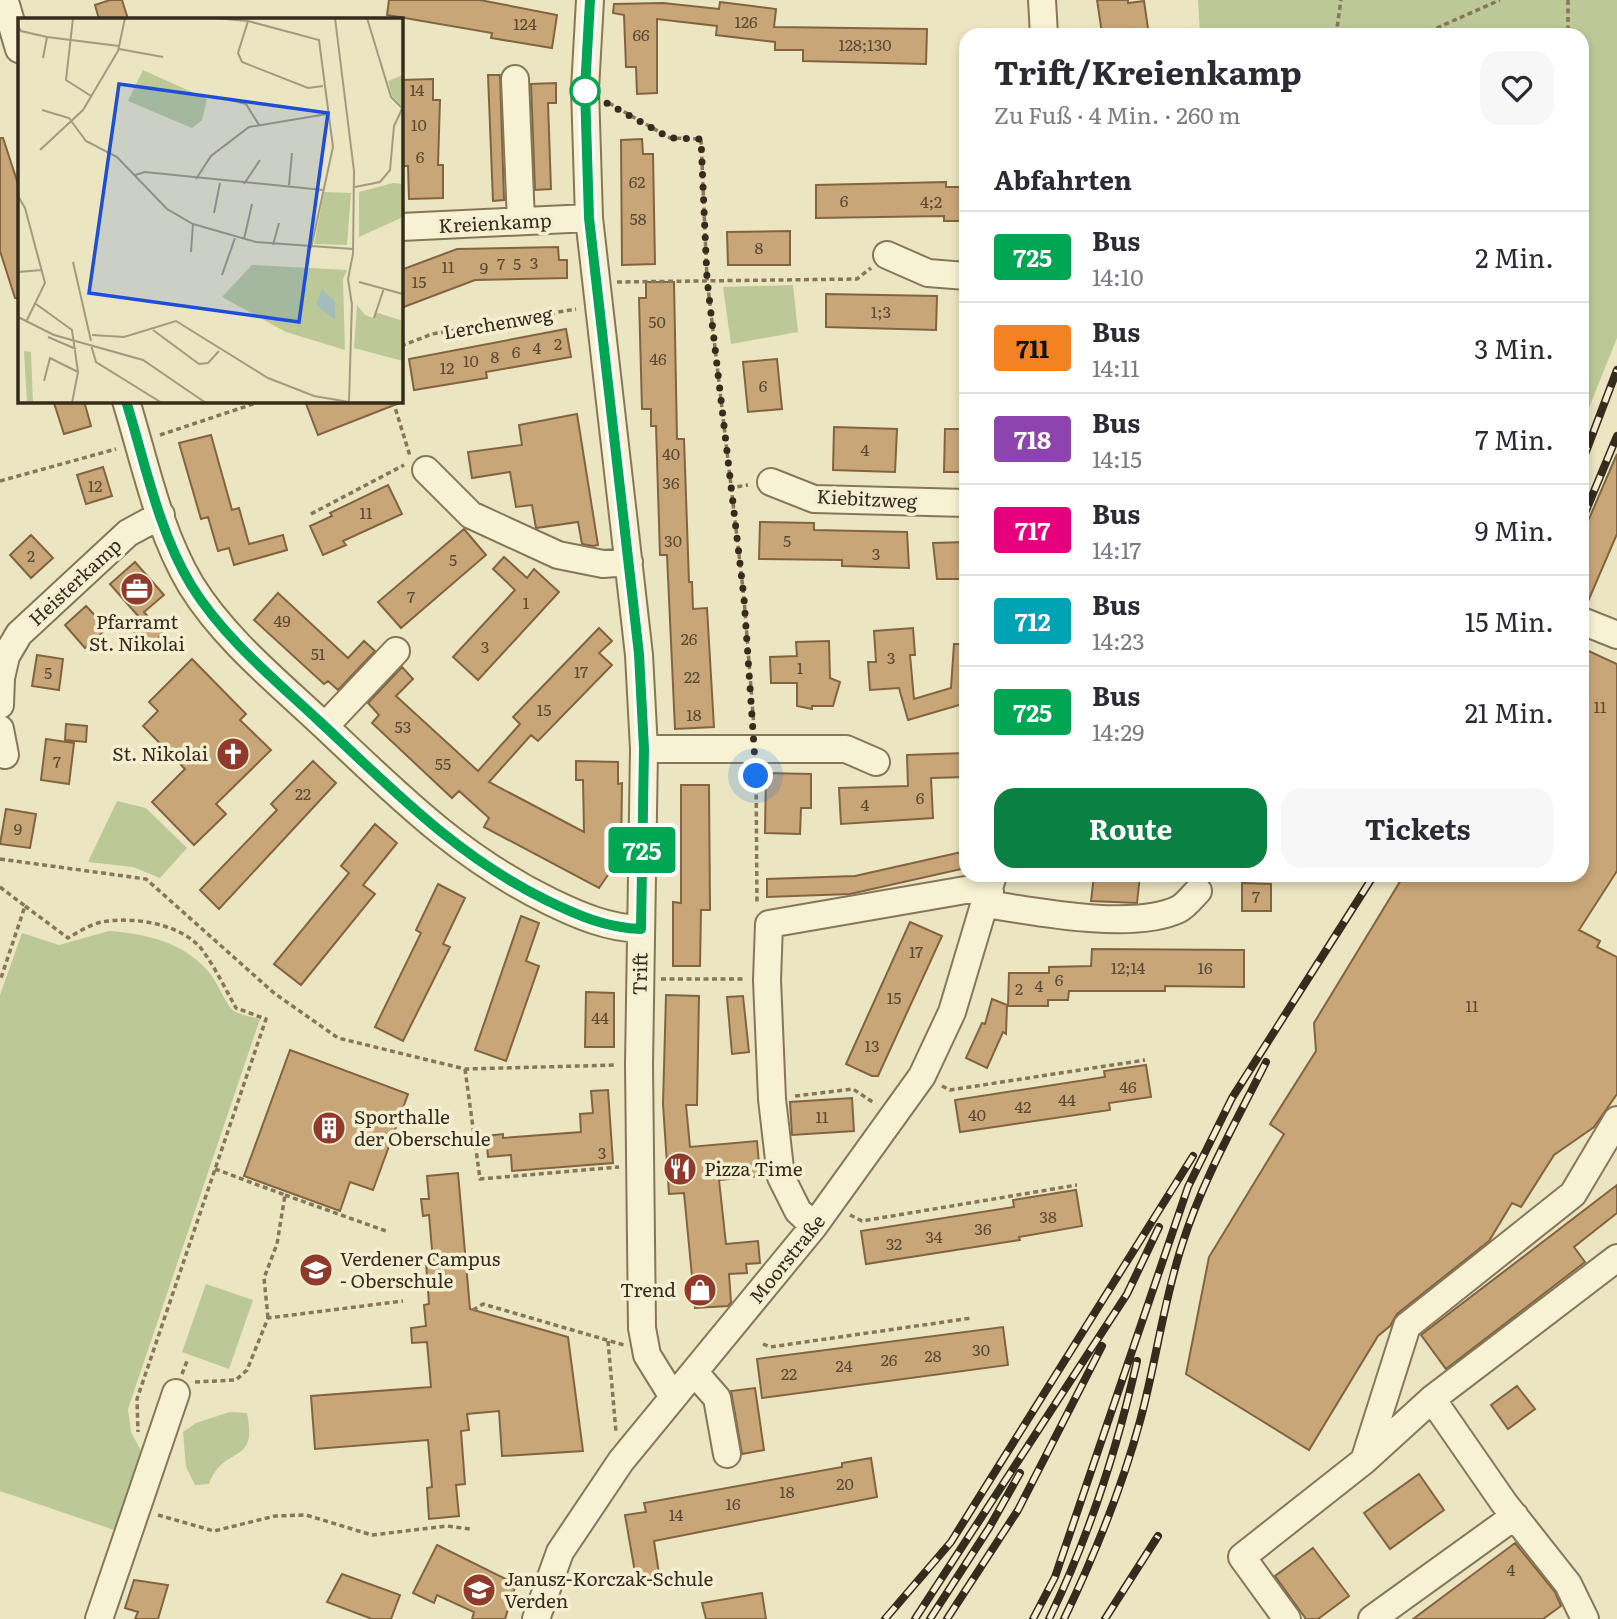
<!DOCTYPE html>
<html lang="de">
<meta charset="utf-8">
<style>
body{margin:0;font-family:Literata,serif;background:#f7f7f7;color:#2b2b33;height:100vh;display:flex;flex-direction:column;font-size:26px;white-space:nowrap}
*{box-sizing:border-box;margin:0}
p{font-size:23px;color:#7c7c81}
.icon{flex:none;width:38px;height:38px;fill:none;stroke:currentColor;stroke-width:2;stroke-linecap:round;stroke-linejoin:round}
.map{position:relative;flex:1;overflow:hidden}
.side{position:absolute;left:959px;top:28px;width:630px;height:854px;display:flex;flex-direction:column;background:#fff;border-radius:21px;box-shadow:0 4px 10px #0003}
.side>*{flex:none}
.badge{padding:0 14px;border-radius:5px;font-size:24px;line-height:46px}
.you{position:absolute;width:35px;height:35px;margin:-18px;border:5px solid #fff;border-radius:50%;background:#1a73e8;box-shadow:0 0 0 10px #1a73e833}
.map>.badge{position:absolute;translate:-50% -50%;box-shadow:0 0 0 4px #fff}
h2{padding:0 35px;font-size:26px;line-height:63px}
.round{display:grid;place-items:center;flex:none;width:74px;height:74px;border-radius:21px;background:#f7f7f7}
.head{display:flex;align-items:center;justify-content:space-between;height:119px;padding:0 35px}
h1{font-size:33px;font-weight:700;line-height:52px}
.primary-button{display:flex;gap:14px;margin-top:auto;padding:14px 35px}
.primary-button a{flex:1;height:80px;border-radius:21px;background:#0b8043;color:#fff;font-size:28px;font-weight:700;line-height:80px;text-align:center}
.primary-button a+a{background:#f7f7f7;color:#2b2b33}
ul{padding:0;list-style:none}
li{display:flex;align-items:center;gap:21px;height:91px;padding:0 35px;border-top:2px solid #e1e1e2}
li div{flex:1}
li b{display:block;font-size:26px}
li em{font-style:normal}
li .badge{min-width:77px;font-weight:700;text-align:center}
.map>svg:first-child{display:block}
.green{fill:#bcc996}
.building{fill:#c9a678;stroke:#836440;stroke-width:2}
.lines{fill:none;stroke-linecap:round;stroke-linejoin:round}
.minor-casing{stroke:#857759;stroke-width:30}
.path{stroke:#857759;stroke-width:3.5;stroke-dasharray:5 3.5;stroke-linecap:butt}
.minor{stroke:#f7f2d4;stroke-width:26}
.rail-casing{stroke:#352c1d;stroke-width:8}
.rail{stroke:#f4efd0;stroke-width:5;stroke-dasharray:16;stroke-linecap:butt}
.line-casing{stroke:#fff;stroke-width:16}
.line{stroke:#00a651;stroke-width:10}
.walk{stroke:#352c1d;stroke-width:7;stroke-dasharray:0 12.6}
.stop-dot{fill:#fff;stroke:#00a651;stroke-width:3.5}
.labels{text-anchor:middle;stroke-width:7;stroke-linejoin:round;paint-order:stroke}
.number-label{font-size:16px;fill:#5a4a34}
.street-label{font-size:19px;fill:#352c1d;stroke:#f4efd0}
.poi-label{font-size:19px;fill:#352c1d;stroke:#f4efd0;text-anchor:start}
.inset-road{fill:none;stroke:#a39b7f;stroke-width:2}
.view{fill:#1d4ed8;fill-opacity:0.15;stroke:#1d4ed8;stroke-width:3.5}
.inset-edge{fill:none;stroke:#352c1d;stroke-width:3.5}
</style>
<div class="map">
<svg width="1617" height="1619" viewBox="0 0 1617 1619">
<rect width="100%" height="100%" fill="#ece5c1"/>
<path class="green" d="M1198 0H1617V338L1582 425V35H1200Z
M793 285 798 332 731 344 723 287Z
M117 801 146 808 187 848 160 878 133 867 88 862Z
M109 931C145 934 181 941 207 970 217 980 225 1004 234 1011 240 1015 253 1017 260 1019L128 1409 131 1432 145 1458 120 1532 0 1491V995L22 933 59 945Z
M206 1284 253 1300 229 1369 182 1352Z
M230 1412 247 1413C258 1467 225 1443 209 1484L195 1485 186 1467 183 1432 196 1423Z"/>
<path class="building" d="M110 0H122L128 19H99L95 5Z
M389 0H480L557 15 552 48 491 38 492 33 387 15Z
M1097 0H1128V3L1144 1 1149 35H1129L1128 29 1102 33Z
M720 2 776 9 774 27 927 29 926 64 803 61V50H775V42L716 35 717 26 657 19V93L637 94 636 67H626L624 15 613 13 614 4 663 3 719 9Z
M488 75H500L504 200 493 201Z
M433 79V100H440L438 165H443V198L409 199 408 166H403L401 80Z
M556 83V103H548L551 189 535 190 531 84Z
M0 138H3L19 187V298H15L0 251Z
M642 139 643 154H653L655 264 622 265 621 140Z
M946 182V187H966V221H944V216L816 218V185Z
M790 231V265H728L727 232Z
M558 247 559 260H567V278L475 280 401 308V270L457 249Z
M646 282H674L677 439H684L689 582H692L693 609 707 608 714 727 675 729 667 555H660L656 426H651V409H642L639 298H646Z
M826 294 937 296 936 330 826 327Z
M566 329 571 357 486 372 487 378 414 390 409 359Z
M777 359 782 409 748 412 743 362Z
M63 401H84L91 426 64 434 54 403Z
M305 401H402V402L318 435Z
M577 414 598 545 593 546 582 544 578 522 536 528 532 505 516 507 510 472 472 478 468 452 522 445 519 425Z
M834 427 897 429 895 472 833 470Z
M945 429H966V472H944Z
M211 435 232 510 239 508 249 544 283 535 287 550 234 565 229 548 218 551 208 517 201 519 179 443Z
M1617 454V534L1586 606H1582V535Z
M103 467 112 496 86 504 77 475Z
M388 485 402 514 343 541 346 545 323 555 310 526 332 516 330 513Z
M760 522 814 523V530L907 532 909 568 842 566V560L759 559Z
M464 529 486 555 401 628 378 602Z
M31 535 53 558 31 578 10 555Z
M966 542V579H937L933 543Z
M504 557 527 578 534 569 559 592 478 680 453 657 515 590 493 569Z
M135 562 164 595 144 612 163 634 147 647 129 626 139 617 110 584Z
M278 593 348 658 364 641 375 651 338 690 328 681 324 684 254 620Z
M86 606 107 628 85 648 65 625Z
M599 628 612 641 599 653 612 665 538 741 531 735 489 782 584 832 583 780H576V761L618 762V784L622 783 621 856 599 888 484 827 489 818 459 791 452 798 372 723 379 715 368 703 402 667 413 679 396 696 478 771 520 724 513 717Z
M913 628 915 655H910L914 699 951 688 954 644H966V703L908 720 899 688 870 690 868 662H876L874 631Z
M829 641 830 678 840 682 833 706H812V709L797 706V683H771L770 657 797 656 796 642Z
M1582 648 1617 664V871L1579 930 1600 941 1597 947 1617 957V1094L1594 1127 1554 1155 1521 1207 1512 1203 1489 1241 1397 1314 1390 1326 1378 1336 1309 1450 1186 1374 1209 1257 1284 1134 1270 1124 1316 1051 1314 1023 1404 875H1582Z
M37 655 63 659 59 690 32 686Z
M192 659 246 714 240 720 271 750 216 804 226 814 194 845 152 802 185 769 143 726 158 711 149 702Z
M66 724 87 726 86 742 65 740Z
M46 739 74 743 69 784 41 780Z
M966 753V777L931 778 933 818 841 824 839 788 908 786 907 755Z
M313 761 336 783 219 909 200 890 277 810 271 804Z
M766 773 811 774V808H801L800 834 765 833Z
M681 785H709L710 910H701L700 966H673V902L681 903Z
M6 809 36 814 30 848 0 844Z
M375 824 397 843 363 885 375 894 301 985 274 964 349 873 341 866Z
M966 851V868L850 894 767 897V879L855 876Z
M1094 875H1140L1137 903 1091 901Z
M1242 883 1271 884V911H1242Z
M438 884 465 898 443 944 450 947 403 1041 375 1027 421 933 416 930Z
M521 916 539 923 526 961 539 966 506 1061 475 1050Z
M910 922 942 936 878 1076H872L846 1064Z
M1092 949 1244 950V987L1165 986V991H1069L1068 1000H1048V1006H1008L1009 973H1049V967L1091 966Z
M586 992 614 993V1047H585Z
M666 995 699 996 697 1105H686L690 1147 757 1141 760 1176 719 1180 726 1244 758 1241 760 1263 746 1264 747 1273 729 1274 731 1302 728 1306 695 1308 684 1193 669 1194 663 1104Z
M743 996 749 1052 732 1054 727 997Z
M992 999 1007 1005 1006 1034 1003 1032 987 1068 966 1058 982 1023 985 1024Z
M290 1050 408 1094 373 1190 350 1182 340 1211 244 1176Z
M1146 1065 1151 1097 1109 1103 1110 1110 960 1132 955 1100 1105 1077 1104 1071Z
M608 1090 613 1163 512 1171 511 1155 488 1157 486 1136 503 1134V1138L581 1132 580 1114 593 1113 591 1091Z
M852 1098 854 1131 792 1135 790 1102Z
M458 1173 470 1309 568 1337 583 1451 502 1456 499 1411 467 1414 469 1430 461 1431 465 1484 456 1485 459 1516 429 1519 427 1488 432 1487 428 1440 315 1449 311 1396 431 1387 427 1342 412 1343 411 1328 426 1326 424 1305 429 1304 426 1262 433 1261 429 1215 423 1216 421 1199H429L427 1176Z
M1617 1185V1213L1574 1247 1585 1262 1446 1369 1421 1335Z
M1076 1190 1082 1226 1019 1237 1020 1240 866 1264 861 1231 1014 1207 1013 1200Z
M1003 1327 1008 1365 762 1398 757 1359Z
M1517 1386 1535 1409 1508 1429 1491 1405Z
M755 1388 764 1450 742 1454 731 1391Z
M871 1458 877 1497 654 1541 660 1580 637 1584 625 1515 646 1512 644 1503 842 1467V1463Z
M1419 1474 1444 1510 1390 1549 1364 1513Z
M1515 1543 1555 1592 1561 1606 1543 1619H1413Z
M437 1545 516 1584 505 1619H472L474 1612 437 1595 434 1603 413 1593Z
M1313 1548 1349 1596 1318 1619H1306L1275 1576Z
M342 1574 400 1595 391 1619H372L327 1602Z
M134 1580 168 1585 158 1619H135L138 1612 125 1608Z
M762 1593 766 1619H706L702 1603Z"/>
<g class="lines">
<defs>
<path id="minor" d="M590 0 585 89 589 218 639 655 644 749 639 1065 642 1328 647 1355 673 1397
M1042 0 1044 35
M6 5 19 49
M515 79 521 221
M401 227 589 218
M887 255 928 273 966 276
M126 401C145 462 158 530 191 585 223 637 274 679 318 720 394 791 456 856 551 902 580 916 608 928 641 929
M426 470 471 515 558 555 603 564 629 562
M771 482 814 499 966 503
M1582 621 1617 635
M0 705 1 678 6 656 19 634 128 533 161 515
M325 726 396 651
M0 729 5 755
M644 749H846L876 762
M987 904C1036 912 1134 931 1179 909 1186 905 1192 897 1198 891
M814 1226 798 1211 781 1177 772 1099 767 980 769 924 977 888 990 891
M695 1373 717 1398 727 1454
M1432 1399 1504 1503 1568 1584 1585 1619
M1365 1458 1407 1326 1573 1194 1617 1120
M99 1619 176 1393
M536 1619 560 1552 621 1461 814 1226 922 1076 952 1012 993 875
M1287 1619 1242 1557 1365 1460 1432 1399 1617 1258
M1372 1619 1515 1516"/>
</defs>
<use href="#minor" class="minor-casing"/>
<path class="path" d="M1568 0V35
M1336 35 1341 0
M1421 35 1500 0
M609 103 670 138 701 139 707 279 744 598 754 727
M617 282 857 279 871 268
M401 346 432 334 576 309
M393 401 410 456
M160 435 262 401
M0 481 116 449
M729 488 748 485
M311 514 404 465
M756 769 757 905
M0 859 146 879 274 993 338 1038 465 1069 617 1065
M0 887 25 906 0 981
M25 906 68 938C78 932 91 924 102 922 133 916 184 924 203 951 216 969 226 990 236 1008L266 1019 137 1399 138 1432
M661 979H744
M465 1069 480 1179 619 1167
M942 1086 950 1090 1145 1060
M795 1096 853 1089 874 1103
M215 1169 285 1195 277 1244 264 1278 268 1318
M285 1195 386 1231
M850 1215 862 1221 1077 1185
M473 1310 483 1304 624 1345
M608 1341 616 1432
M763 1344 770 1347 972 1318
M182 1374 187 1361
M195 1382 236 1380 247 1370 268 1318 403 1301
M158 1515 214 1531 275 1516 306 1515 372 1535 447 1526 470 1529"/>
<use href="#minor" class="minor"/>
<defs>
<path id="rail" d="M1582 462 1617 370
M1582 520 1617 436
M885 1619 951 1542 1193 1156
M915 1619 1127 1294 1159 1227
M930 1619 989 1528 1020 1473
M947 1619 1018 1510 1102 1346
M1033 1619 1055 1577 1188 1187 1232 1098 1374 875
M1049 1619C1089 1537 1117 1449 1137 1361
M1064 1619C1094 1556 1122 1488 1140 1421 1156 1363 1163 1303 1182 1245 1202 1181 1236 1122 1266 1062
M1105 1619 1158 1536"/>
</defs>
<use href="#rail" class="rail-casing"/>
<use href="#rail" class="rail"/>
</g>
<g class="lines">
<defs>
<path id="line" d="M126 401C145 462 158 530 191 585 223 637 274 679 318 720 390 787 456 856 546 900 577 915 606 928 641 929L644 749 639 654 589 218 585 89 590 0"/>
</defs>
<use href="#line" class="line-casing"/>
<use href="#line" class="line"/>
<path class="walk" d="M585 91 670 138 701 139 707 279 744 598 756 776"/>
</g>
<defs>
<symbol id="office-disc" viewBox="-11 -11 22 22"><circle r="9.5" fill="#913a2c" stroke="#f4efd0"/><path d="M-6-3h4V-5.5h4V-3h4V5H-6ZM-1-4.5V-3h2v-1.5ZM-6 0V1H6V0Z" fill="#fff"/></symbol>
<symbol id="church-disc" viewBox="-11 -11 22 22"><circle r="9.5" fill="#913a2c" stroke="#f4efd0"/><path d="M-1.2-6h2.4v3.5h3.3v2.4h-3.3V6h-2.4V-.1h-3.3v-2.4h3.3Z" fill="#fff"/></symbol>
<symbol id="building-disc" viewBox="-11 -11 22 22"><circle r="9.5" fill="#913a2c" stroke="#f4efd0"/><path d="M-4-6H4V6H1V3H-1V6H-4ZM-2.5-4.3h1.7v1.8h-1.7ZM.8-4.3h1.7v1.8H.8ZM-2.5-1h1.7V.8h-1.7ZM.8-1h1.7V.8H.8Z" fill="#fff"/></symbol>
<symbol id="restaurant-disc" viewBox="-11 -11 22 22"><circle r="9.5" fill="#913a2c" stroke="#f4efd0"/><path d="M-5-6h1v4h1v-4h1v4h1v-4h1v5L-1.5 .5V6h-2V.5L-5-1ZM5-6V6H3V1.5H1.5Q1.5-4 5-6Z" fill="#fff"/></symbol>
<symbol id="school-disc" viewBox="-11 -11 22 22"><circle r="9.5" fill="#913a2c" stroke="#f4efd0"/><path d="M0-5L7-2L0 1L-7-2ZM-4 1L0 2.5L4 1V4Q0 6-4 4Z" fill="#fff"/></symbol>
<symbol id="shop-disc" viewBox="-11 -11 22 22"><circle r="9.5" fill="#913a2c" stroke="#f4efd0"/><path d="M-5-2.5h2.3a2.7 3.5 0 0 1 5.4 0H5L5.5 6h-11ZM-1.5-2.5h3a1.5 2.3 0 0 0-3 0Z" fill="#fff"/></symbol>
</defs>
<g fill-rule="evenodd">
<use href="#office-disc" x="118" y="570" width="38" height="38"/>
<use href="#church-disc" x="214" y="735" width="38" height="38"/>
<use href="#building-disc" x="310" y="1109" width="38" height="38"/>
<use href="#restaurant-disc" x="661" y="1150" width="38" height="38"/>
<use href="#school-disc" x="297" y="1251" width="38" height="38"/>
<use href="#shop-disc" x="681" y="1271" width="38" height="38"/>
<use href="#school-disc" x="460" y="1571" width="38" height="38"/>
</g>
<circle class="stop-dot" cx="585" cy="91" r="14"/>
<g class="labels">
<g class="number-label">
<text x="746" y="28">126</text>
<text x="525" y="30">124</text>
<text x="641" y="41">66</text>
<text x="865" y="51">128;130</text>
<text x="417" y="96">14</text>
<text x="419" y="131">10</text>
<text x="420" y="163">6</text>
<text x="637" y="188">62</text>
<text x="844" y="207">6</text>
<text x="931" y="208">4;2</text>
<text x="638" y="225">58</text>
<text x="759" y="254">8</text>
<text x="534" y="269">3</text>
<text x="501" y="270">7</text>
<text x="517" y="270">5</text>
<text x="448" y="273">11</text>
<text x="484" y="274">9</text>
<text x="419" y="288">15</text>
<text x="881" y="318">1;3</text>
<text x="657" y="328">50</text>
<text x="558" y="350">2</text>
<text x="537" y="354">4</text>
<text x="516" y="358">6</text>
<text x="495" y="363">8</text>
<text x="658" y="365">46</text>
<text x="471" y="367">10</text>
<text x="447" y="374">12</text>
<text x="763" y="392">6</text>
<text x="865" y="456">4</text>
<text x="671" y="460">40</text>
<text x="671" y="489">36</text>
<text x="95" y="492">12</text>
<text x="366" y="519">11</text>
<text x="673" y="547">30</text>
<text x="787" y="547">5</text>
<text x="876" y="560">3</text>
<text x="31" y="562">2</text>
<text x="453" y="566">5</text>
<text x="411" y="603">7</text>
<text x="526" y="609">1</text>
<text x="282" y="627">49</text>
<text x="689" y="645">26</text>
<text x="485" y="653">3</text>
<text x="318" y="660">51</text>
<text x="891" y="664">3</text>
<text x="800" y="674">1</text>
<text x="581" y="678">17</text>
<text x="48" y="679">5</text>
<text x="692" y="683">22</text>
<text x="1600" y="713">11</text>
<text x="544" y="716">15</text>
<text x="694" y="721">18</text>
<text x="403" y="733">53</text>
<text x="57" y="768">7</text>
<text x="443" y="770">55</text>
<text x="303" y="800">22</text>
<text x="920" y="804">6</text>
<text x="865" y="811">4</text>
<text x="18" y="835">9</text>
<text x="1256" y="903">7</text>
<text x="916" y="958">17</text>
<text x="1128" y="974">12;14</text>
<text x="1205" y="974">16</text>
<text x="1059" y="986">6</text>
<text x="1039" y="992">4</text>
<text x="1019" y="995">2</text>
<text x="894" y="1004">15</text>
<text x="1472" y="1012">11</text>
<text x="600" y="1024">44</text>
<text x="872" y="1052">13</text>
<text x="1128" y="1093">46</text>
<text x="1067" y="1106">44</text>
<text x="1023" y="1113">42</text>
<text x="977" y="1121">40</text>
<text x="822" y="1123">11</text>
<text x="602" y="1159">3</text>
<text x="1048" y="1223">38</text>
<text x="983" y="1235">36</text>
<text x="934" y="1243">34</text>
<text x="894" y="1250">32</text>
<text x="981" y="1356">30</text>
<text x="933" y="1362">28</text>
<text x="889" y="1366">26</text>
<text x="844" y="1372">24</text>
<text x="789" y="1380">22</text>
<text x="845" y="1490">20</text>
<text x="787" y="1498">18</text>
<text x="733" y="1510">16</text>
<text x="676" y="1521">14</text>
<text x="1511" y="1576">4</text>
</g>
<g class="street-label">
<text transform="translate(495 223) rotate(-3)" y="7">Kreienkamp</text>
<text transform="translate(498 323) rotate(-10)" y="7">Lerchenweg</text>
<text transform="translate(867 499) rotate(3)" y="7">Kiebitzweg</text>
<text transform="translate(75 582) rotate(-43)" y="7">Heisterkamp</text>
<text transform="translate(640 974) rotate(-89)" y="7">Trift</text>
<text transform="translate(787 1259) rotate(-51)" y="7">Moorstraße</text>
</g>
<g class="poi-label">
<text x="137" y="629" text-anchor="middle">Pfarramt<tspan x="137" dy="22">St. Nikolai</tspan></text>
<text x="208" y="761" text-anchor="end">St. Nikolai</text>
<text x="354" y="1124">Sporthalle<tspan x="354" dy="22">der Oberschule</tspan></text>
<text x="704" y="1176">Pizza Time</text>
<text x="340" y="1266">Verdener Campus<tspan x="340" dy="22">- Oberschule</tspan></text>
<text x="676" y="1297" text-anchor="end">Trend</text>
<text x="504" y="1586">Janusz-Korczak-Schule<tspan x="504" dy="22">Verden</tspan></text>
</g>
</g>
<g transform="translate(18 18)">
<rect width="385" height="385" fill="#ece5c1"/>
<path d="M125 52 189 81 184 102 174 110 110 83ZM385 57V89L374 78 370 63ZM375 165 385 166V199L341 219V174ZM306 174 333 175 329 227 296 226ZM234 247 329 252 325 261 327 332 268 314 204 279ZM339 287 347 297 355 300 357 294 385 303V343L336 330ZM6 333 13 334 15 385H9Z" fill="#bcc996"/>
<path d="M304 271 317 284V302L298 287Z" fill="#a3beba"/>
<path class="inset-road" d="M55 0 48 62 73 78M196 0 230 3 301 22 315 129 293 230M317 0 336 153 335 236 330 261 334 287M349 0 373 79 385 91M230 3 220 35 224 44 290 70 305 68M0 8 3 13 29 19 101 28M101 31 145 39M25 40 29 19M212 82 228 86 241 107M24 92 51 100 68 123 99 139 149 191 175 206 238 224 335 231M22 132 65 92 100 33 107 0M117 157 127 154 305 172M178 161 193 138 231 109 309 96M226 166 242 142M271 167 274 135M337 169 362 164 372 152 376 108 384 91M0 178 7 190 27 265 8 304M196 195 202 165M226 221 234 186M255 227 261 205M173 234 175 206M55 244 73 323M0 254 24 252M204 257 217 220M341 264 385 276M18 286 54 312 60 354 54 385M0 299 36 317 125 342 188 385M356 300 366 270M135 312 181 346 190 345 201 333M74 317 106 319 158 303 250 360 296 378 331 384M30 319 58 331M73 327 78 344 144 385M26 363 32 340 60 354M331 384 334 284"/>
<path class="view" d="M101 66 310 95 281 304 71 275Z"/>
<rect width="385" height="385" class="inset-edge"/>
</g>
</svg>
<div class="you" style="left:756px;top:776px"></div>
<b class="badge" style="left:642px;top:850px;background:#00a651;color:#fff">725</b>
<section class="side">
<div class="head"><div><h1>Trift/Kreienkamp</h1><p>Zu Fuß · 4 Min. · 260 m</p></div><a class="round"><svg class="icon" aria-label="heart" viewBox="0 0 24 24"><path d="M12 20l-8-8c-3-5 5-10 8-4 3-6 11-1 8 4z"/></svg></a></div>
<h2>Abfahrten</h2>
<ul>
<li><span class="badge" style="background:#00a651;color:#fff">725</span><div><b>Bus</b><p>14:10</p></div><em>2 Min.</em></li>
<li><span class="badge" style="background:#f58220;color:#111">711</span><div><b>Bus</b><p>14:11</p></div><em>3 Min.</em></li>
<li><span class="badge" style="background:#8e44ad;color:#fff">718</span><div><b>Bus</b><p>14:15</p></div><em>7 Min.</em></li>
<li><span class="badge" style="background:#e6007e;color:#fff">717</span><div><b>Bus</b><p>14:17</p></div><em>9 Min.</em></li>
<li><span class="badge" style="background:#00a3b4;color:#fff">712</span><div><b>Bus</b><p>14:23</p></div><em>15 Min.</em></li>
<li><span class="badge" style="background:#00a651;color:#fff">725</span><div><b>Bus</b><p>14:29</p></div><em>21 Min.</em></li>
</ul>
<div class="primary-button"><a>Route</a><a>Tickets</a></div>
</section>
</div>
